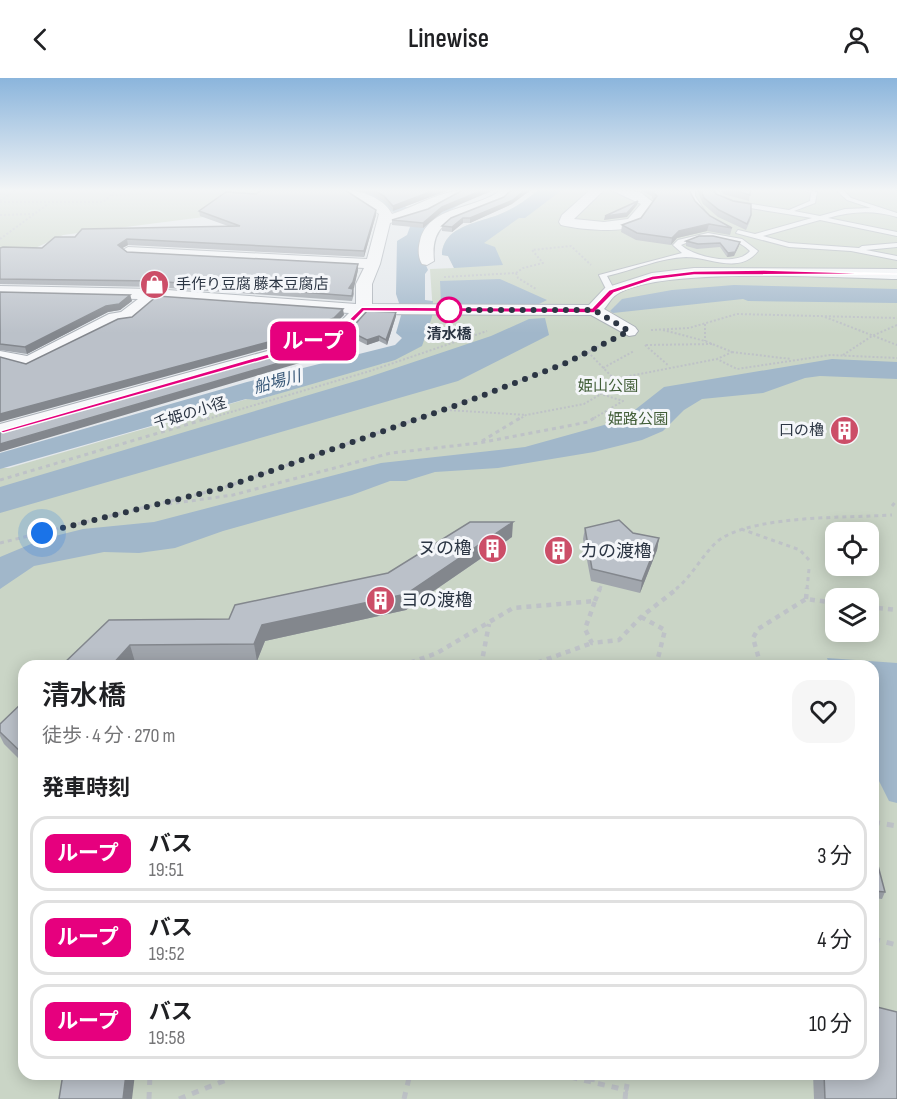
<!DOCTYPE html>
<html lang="ja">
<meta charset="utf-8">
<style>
body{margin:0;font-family:"Sofia Sans Condensed","Noto Sans JP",sans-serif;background:#f6f6f6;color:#202124;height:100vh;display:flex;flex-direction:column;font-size:22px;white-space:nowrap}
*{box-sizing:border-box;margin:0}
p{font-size:20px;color:#757577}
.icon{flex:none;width:33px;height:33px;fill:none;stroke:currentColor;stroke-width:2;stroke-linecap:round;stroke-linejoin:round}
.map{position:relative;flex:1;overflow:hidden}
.sheet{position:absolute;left:18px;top:582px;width:861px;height:420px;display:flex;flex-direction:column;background:#fff;border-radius:18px;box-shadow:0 3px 15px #0003}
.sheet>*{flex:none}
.badge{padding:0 12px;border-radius:9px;font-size:21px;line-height:39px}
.fabs{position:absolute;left:825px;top:444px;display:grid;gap:12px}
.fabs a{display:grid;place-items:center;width:54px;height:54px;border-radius:12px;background:#fff;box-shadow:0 3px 15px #0003;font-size:30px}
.you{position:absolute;width:30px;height:30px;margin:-15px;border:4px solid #fff;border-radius:50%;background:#1a73e8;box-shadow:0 0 0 9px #1a73e833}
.map>.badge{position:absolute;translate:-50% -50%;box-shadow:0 0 0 3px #fff}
h2{padding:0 24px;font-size:22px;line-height:54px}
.round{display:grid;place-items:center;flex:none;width:63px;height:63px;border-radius:18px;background:#f6f6f6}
.overview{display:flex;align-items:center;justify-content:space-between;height:102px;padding:0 24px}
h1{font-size:28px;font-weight:600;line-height:45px}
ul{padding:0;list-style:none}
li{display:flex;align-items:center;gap:18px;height:75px;margin:0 12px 9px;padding:0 12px;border:3px solid #e0e0e0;border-radius:18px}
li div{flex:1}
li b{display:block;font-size:22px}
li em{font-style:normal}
li .badge{min-width:66px;font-weight:700;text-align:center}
header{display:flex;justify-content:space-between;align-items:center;height:78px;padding:0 24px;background:#fff;font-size:27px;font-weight:600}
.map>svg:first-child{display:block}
.green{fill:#cad5c6;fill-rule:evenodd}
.water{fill:#a1b7ca}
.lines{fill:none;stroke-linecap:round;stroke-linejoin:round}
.lane-casing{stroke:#a9afb6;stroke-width:2}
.street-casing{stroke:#a9afb6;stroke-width:2}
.path-far3{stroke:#bec2c7;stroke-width:2;stroke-dasharray:2 2;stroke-linecap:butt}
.path-far2{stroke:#bec2c7;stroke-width:3;stroke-dasharray:4 4;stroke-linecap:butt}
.path-far1{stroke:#bec2c7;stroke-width:4.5;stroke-dasharray:5 5;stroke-linecap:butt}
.path{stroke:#bec2c7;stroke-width:5;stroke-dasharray:7 7;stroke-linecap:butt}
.lane{fill:#f7f8fa;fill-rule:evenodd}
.street{fill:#f7f8fa;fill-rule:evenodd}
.wall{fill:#a1a6ad}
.shaded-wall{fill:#83878d}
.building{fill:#bbc1c9;stroke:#83878d;stroke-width:1.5}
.line{fill:#e6007e;stroke:#fff;stroke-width:1.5}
.walk{stroke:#2c3644;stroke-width:6;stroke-dasharray:0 10.8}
.stop-dot{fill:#fff;stroke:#e6007e;stroke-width:3}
.labels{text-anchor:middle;stroke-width:6;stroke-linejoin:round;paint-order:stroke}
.far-poi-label{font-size:15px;fill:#2c3644;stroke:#f4f6f9;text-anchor:start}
.far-stop-label{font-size:15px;font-weight:bold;fill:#2c3644;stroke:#f4f6f9}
.far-park-label{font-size:15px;fill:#435f39;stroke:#f4f6f9}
.far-street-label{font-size:15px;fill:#2c3644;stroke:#f4f6f9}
.far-water-label{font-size:16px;font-style:italic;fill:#375777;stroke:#f4f6f9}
.poi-label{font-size:18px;fill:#2c3644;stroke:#f4f6f9;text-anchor:start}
</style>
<header><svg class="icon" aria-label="back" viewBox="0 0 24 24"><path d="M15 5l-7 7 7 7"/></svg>Linewise<svg class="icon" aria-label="person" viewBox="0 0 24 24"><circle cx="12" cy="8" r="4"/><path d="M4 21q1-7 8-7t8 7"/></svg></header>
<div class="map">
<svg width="897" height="1021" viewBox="0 0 897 1021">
<rect width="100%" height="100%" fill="#e4e8ec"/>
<path class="green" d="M0 112H270L243 129 204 139 63 157 29 173 0 172Z
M538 112H897V1021H0V390H9L247 321 258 322 369 286H382L421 268 433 235 430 191 454 190 448 178 442 177C443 145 485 145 507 133 518 128 529 120 538 112ZM836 454H868V488H836ZM836 520H868V554H836ZM24 588H873V996H24Z"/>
<path class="water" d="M359 112H377L397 126 420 133 467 122 438 140 422 178 428 192 425 196V222L433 223 432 239 422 268 395 282 257 322 246 321 0 391V375L247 304 395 267 402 260 396 255 402 234 396 216 397 163 407 157 411 146Z
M538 112H562L525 140H519L484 165 495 169 503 187 454 190 448 178 442 177C443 145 485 145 507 133 518 128 529 120 538 112Z
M500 201 547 222 533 229 448 228 441 225 440 203Z
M734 207 897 211V225L748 223 743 221 613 235 610 233 622 221 672 212Z
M545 240 549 257 458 303 0 435V409L366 300 491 258 529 241Z
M832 281 897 284V301L820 298 805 300 763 315 702 321 684 332 663 353 642 362 594 374 498 390 435 394 406 403H390L352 417 223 453 175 470 139 475 104 474 34 488 0 511V479L43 461 83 451 154 444 381 385 525 369 622 342 664 309Z
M827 580 897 585V725L889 723 873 691V588H830Z"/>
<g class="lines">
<defs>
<path id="lane" d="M689 112H695V118L706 135H702L689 118Z
M712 112H718L721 118 733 123 789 132 810 123 811 115 803 112 817 114 815 125 794 133 820 138 845 131 871 130 847 122 836 112H843L851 120 897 135V139C874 132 852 133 828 140L897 154V158L820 142 763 158 789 165 859 170 862 168 897 165V169L866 172 897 178V182L851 173 789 169 736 155 738 152 755 156 812 140 732 127 716 120Z
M708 155 742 161 758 173C739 197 710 179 686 179 660 180 633 192 607 198L615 213 611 215 607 213 599 197 682 175 673 167 678 162ZM698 160C717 159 736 159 750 173 737 189 694 179 681 167Z"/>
<path id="street" d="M342 112C360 112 383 119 392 136 417 128 441 112 467 112L427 134 390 145 380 186 372 206V226L589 227 605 210 652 195 694 190 897 191V201C842 200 655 188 616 217 611 220 608 227 604 231L635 249 638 253 635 257 629 258 591 237 366 236 348 256 294 277 0 359V346L282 269 336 248 349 235 157 222 132 243 119 245 36 288 29 290 0 283V273L27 278 109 236 121 234 138 221 0 218V208L154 211 356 226V206L364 190 128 177 121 173 128 169 367 181 379 136Z
M501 112H515C486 145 428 124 434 183L427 187 422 186C418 180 418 170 420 163 428 127 476 132 501 112Z
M590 112H604L574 141 604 144 628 141 641 126 611 112 640 114 654 125C650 131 643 143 636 147 621 156 578 151 561 147L559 144 562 137Z"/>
</defs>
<use href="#lane" class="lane-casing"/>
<use href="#street" class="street-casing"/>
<path class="path-far3" d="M0 116H9
M112 117 141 116
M0 123 15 112
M0 124H103L117 112
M0 137 34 136
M0 161 48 126
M516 195 523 190 543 185 532 172 571 168 591 187
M444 199 516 195 518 200 536 211
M825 239 897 267
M705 246V263
M651 252 689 250 737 236 897 240
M663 252 705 263 732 274 717 281
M645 267 669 288
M646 267 714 266
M588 274 614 301
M732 274 791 281
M843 277 872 258 897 247
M603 290 634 273
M446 332 526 337
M204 342 370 293 487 253
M415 342 566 285 607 264
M518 342 526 337 584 326 601 316
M591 342 623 323 601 316 614 301 717 281 737 291 830 277 897 280"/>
<path class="path-far2" d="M482 363 520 340
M0 402 209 340
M168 426 233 417 391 375 479 365 588 344 594 340
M892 428 897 422
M741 451 800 472 810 483
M0 465 223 410 419 340
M600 511 601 508
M676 511C693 498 706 470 722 460 761 437 846 440 892 437
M807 511 809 491"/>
<path class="path-far1" d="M806 521 807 510
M595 523 600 510
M868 529 897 532
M641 539 665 552 656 588
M401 588 437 575 513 530 595 523 585 551 592 565 619 562 641 539 678 510
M481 588 489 546
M528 588 592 565
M761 588 753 560 758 551 806 521 836 525"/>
<path class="path" d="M873 744 897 748
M873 861 897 867
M557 996 626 1012 629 996
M592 1004 593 996
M149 1021 150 996
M179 1021 241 996
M404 1021 410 996
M625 1021 626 1012"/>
<use href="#lane" class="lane"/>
<use href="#street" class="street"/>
</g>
<path class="wall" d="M352 112H449L393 133 384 123 371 116Z
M639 112H689L695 123 710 138 732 150 730 157 707 153 677 160 671 167 636 162 621 154 622 147 641 140 654 123 652 120V118Z
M697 112H714L716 116 751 137 750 143 746 152 718 139 703 126Z
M720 112H750L749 123 723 116Z
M256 116 376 137 364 179 128 167 122 170 127 174 358 192 353 211 354 216 352 223 154 209 0 206V170H42L75 159 228 148 200 138 199 133Z
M504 119 512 126 470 145H463L452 154 442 153V148Z
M428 131 442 134 423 150 392 147V142Z
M699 158 739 168 734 178 727 179 720 169 697 171 686 168V163Z
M0 214 130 217 132 223 120 232 108 234 27 276 0 272Z
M396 234V238L387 267 379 263 367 267 349 258V253Z
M585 450 633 455 659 460 657 472 640 515 591 503 583 461Z
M512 459 406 532 265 563 257 583 135 584 109 542 229 541Z
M24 623V686L4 666 0 658V646Z
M873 769 885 814 882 821 873 820Z
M813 996H873L897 1021H814Z"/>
<path class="shaded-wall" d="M435 112H449L393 133V128Z
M483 112H494L442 134 423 150V145L442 129Z
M525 112H531L512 126 470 145V140Z
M638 123 637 127 627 139 604 142 605 138Z
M376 132V137L364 179V173Z
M463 140V145L452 154V149Z
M709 146 707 153 677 160 671 167 672 160 679 153Z
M127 161 128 167 119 172 118 167Z
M740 164 734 178 727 179 728 175Z
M358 186V192L354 210 349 216V210Z
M130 217 132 223 120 232 108 234 27 276 25 269 106 228Z
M343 231 344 237 335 246 277 268 0 344V336Z
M396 234V238L387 267 386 262Z
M379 258V263L367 267V262Z
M303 278V284L0 374V366Z
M513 444 512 459 406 532 265 563 257 583 254 566 262 547Z
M659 460 657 472 640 515 642 503Z
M130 567 135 584 131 588H111Z
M126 996H135L132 1021H123Z"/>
<path class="building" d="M262 112H345L376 132 364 173 127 161 118 167 127 174 358 186 353 204 349 210 353 211 352 218 153 203 0 201V170L3 169 42 170 55 159H75L82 151 240 148 199 133 226 114 256 116Z
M374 112H435L393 128 384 118Z
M463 112H483L442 129 423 145 392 142 428 131Z
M511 112H525L513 122 470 140H463L452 149 442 148 451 140 504 119Z
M654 112H689L695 123 710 138 732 150 709 146 679 153 672 160 637 155 622 147 641 140 657 118 653 114 655 113Z
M701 112H714L716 116 733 123 751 126V137L747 146 719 132 704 120Z
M732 112H750V117Z
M638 123 627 135 605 138Z
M699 158H713L740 164 735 174 728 175 720 165 698 166 686 163Z
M0 214 130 217 119 226 106 228 25 269 0 266Z
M157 218 343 231 334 240 276 262 0 336V279L26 286 118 241 132 239Z
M367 233 396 234 386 262 379 258 367 262 349 253Z
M294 273 303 278 0 366V354Z
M619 442 633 455 659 460 642 503 592 491 585 450Z
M470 444H513L406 516 262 547 254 566 130 567 111 588H61L109 542 229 541 235 527 388 495Z
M24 623V677L0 654V646Z
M873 769 885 814 873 813Z
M873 928 897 934V1021H825L824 996H873Z
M63 996H126L123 1021H59Z"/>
<linearGradient id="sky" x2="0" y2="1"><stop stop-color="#8bb5dc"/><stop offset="0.44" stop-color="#f3f5f6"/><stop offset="1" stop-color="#f3f5f6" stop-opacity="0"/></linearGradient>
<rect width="897" height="255" fill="url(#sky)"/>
<path class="line" d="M764 192 897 196 694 197 653 202 614 215 594 235 364 233 345 253 291 274 3 355 0 353 285 271 340 250 362 229 592 230 609 212 652 198 694 193Z"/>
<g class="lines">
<path class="walk" d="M42 455 223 410 471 322 566 285 629 253 594 232H449"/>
</g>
<defs>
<symbol id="shop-disc" viewBox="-11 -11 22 22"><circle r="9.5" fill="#cc4e68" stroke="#f4f6f9"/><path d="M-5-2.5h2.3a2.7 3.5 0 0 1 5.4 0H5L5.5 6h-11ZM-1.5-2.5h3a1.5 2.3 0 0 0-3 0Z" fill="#fff"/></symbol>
<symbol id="building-disc" viewBox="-11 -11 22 22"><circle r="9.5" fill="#cc4e68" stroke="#f4f6f9"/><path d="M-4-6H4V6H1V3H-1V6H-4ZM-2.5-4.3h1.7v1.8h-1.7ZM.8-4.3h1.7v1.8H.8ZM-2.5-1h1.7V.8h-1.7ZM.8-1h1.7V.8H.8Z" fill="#fff"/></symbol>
</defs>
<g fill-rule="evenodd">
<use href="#shop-disc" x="138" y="190" width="33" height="33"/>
<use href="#building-disc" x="828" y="336" width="33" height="33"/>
<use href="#building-disc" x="476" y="454" width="33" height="33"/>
<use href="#building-disc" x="542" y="456" width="33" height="33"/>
<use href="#building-disc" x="364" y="506" width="33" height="33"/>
</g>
<circle class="stop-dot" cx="449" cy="232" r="12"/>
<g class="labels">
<g class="far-poi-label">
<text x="176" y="211">手作り豆腐 藤本豆腐店</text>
<text x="824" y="357" text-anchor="end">口の櫓</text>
</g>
<g class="far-stop-label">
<text x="449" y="261">清水橋</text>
</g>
<g class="far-park-label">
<text x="608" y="313">姫山公園</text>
<text x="638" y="346">姫路公園</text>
</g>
<g class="far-street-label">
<text transform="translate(190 335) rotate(-17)" y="5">千姫の小径</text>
</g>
<g class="far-water-label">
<text transform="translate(277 303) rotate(-15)" y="6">船場川</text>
</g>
<g class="poi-label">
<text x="472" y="476" text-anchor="end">ヌの櫓</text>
<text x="580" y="479">カの渡櫓</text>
<text x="401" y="528">ヨの渡櫓</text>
</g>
</g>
</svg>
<div class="fabs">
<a><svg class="icon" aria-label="locate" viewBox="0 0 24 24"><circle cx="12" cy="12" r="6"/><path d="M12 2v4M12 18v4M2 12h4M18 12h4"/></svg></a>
<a><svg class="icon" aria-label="layers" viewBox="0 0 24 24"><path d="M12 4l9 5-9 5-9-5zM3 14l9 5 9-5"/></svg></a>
</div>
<div class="you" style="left:42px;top:455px"></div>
<b class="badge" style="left:313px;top:263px;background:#e6007e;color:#fff">ループ</b>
<section class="sheet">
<div class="overview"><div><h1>清水橋</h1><p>徒歩 · 4 分 · 270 m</p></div><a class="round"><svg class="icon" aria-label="heart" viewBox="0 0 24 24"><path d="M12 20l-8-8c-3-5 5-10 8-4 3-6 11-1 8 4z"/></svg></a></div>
<h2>発車時刻</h2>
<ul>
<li><span class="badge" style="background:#e6007e;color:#fff">ループ</span><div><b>バス</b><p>19:51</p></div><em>3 分</em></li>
<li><span class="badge" style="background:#e6007e;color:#fff">ループ</span><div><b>バス</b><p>19:52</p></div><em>4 分</em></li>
<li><span class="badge" style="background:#e6007e;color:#fff">ループ</span><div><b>バス</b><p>19:58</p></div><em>10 分</em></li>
</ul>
</section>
</div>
